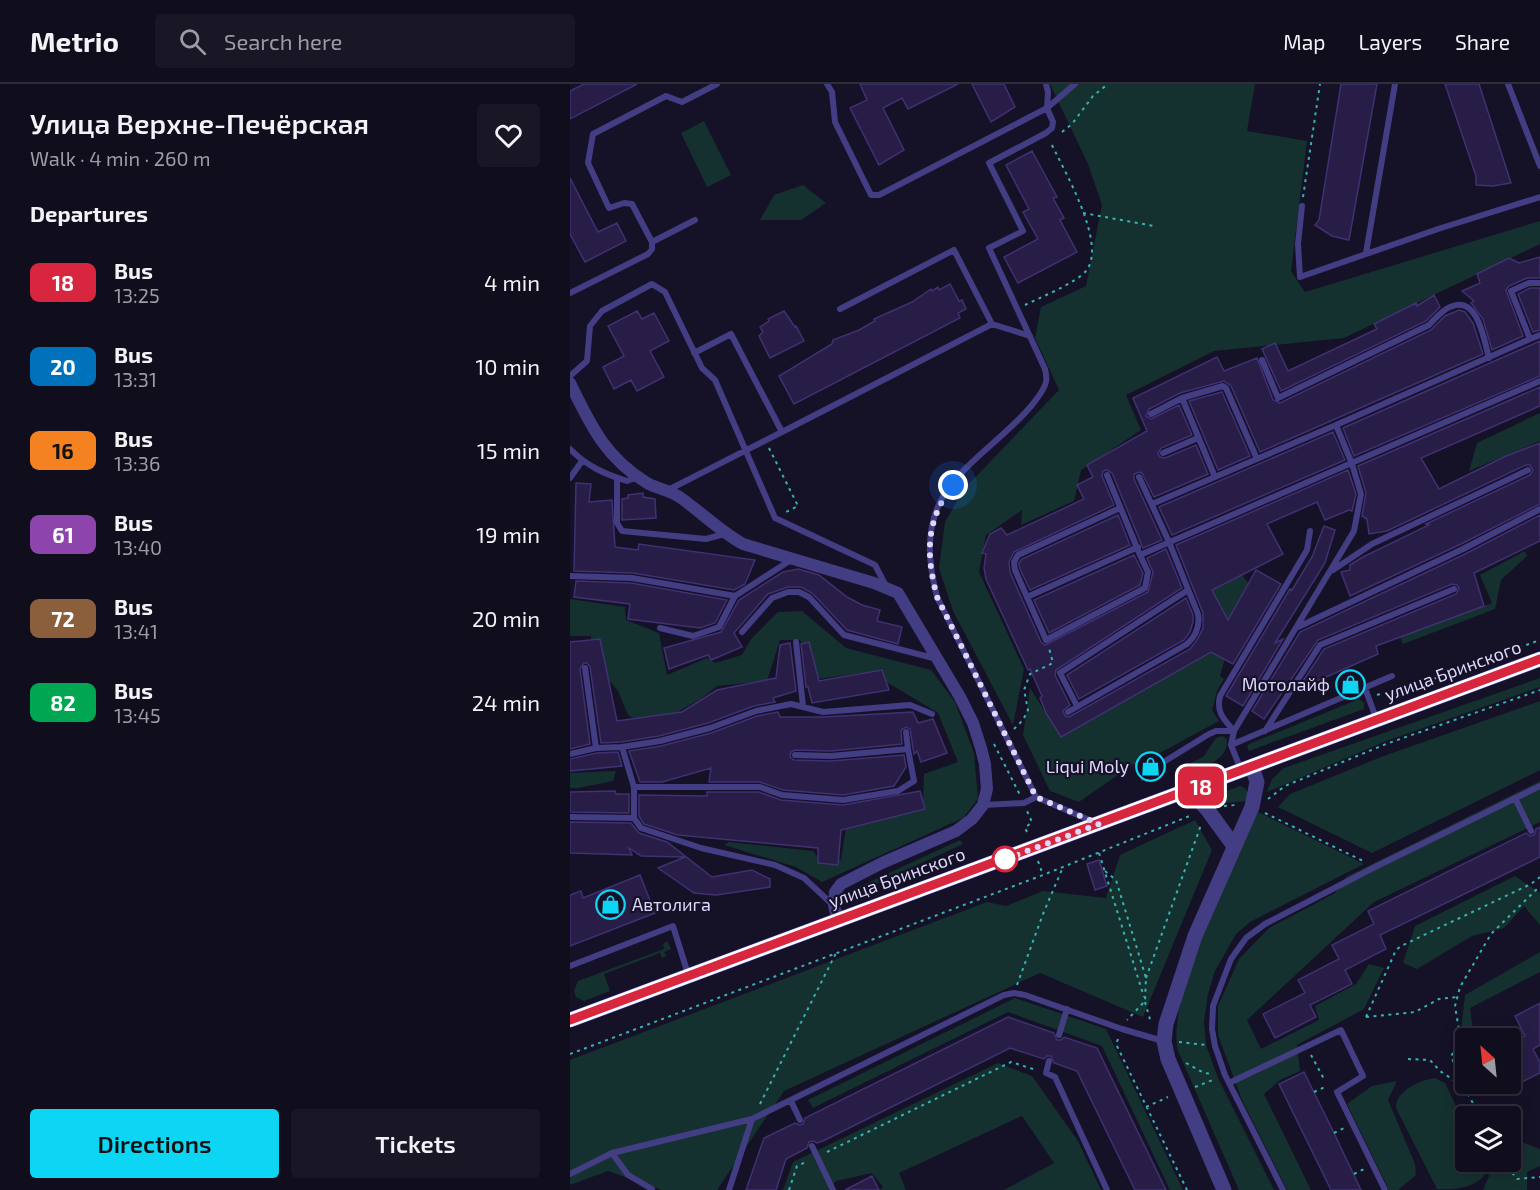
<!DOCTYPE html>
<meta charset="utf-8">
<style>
body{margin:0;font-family:"Exo 2",sans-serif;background:#191626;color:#f1f3f6;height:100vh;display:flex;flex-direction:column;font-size:22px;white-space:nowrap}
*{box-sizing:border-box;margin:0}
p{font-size:20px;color:#9c9ca4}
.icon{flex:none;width:33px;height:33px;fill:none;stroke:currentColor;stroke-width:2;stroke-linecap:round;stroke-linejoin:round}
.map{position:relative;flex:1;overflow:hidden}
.sheet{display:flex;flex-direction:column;background:#100d1d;width:570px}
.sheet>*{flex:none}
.badge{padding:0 12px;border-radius:9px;font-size:21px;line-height:39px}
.needle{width:39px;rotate:333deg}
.controls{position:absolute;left:885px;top:944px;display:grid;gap:12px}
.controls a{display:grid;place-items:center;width:66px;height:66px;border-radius:6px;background:#100d1d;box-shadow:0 3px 15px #0003,0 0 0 2px #302d3b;font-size:30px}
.you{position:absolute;width:30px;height:30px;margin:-15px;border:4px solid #fff;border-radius:50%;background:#1a73e8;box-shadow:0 0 0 9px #1a73e833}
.map>.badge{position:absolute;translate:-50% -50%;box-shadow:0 0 0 3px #fff}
h2{padding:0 30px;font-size:22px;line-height:54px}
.round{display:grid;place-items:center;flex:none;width:63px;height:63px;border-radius:6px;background:#191626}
.headline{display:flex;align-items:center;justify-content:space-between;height:102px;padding:0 30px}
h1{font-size:28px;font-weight:600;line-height:45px}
.action{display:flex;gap:12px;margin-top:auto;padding:12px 30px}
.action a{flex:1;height:69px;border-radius:6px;background:#0dd6f5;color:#111;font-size:24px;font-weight:600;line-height:69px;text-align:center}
.action a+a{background:#191626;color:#f1f3f6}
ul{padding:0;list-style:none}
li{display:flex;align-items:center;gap:18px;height:84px;padding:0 30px}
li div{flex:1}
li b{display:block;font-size:22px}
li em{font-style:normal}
li .badge{min-width:66px;font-weight:700;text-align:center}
header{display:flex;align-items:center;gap:36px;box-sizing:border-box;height:84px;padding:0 30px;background:#100d1d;border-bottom:2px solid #302d3b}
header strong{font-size:28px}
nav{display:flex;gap:33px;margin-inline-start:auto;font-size:21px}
.search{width:420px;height:54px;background:#191626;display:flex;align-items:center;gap:15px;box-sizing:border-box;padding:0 21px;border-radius:6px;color:#9c9ca4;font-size:22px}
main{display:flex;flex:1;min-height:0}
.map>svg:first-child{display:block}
.green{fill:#143130}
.building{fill:#271d47;stroke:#403172;stroke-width:1.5}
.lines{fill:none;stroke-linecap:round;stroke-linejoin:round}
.path{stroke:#35b4b1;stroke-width:2;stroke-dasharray:3 4.5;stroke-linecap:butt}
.service{stroke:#433e84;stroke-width:6}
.minor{stroke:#433e84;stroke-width:12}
.tertiary{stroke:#433e84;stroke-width:15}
.secondary{stroke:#7b73f9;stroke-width:15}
.line-casing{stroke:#fff;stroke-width:14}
.line{stroke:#d7263d;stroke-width:9}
.walk{stroke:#ded8fd;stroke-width:6;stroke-dasharray:0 10.8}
.stop-dot{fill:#fff;stroke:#d7263d;stroke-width:3}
.labels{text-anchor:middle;stroke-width:4.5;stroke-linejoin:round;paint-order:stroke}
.street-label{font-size:18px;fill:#ded8fd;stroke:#151127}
.poi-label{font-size:18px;fill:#ded8fd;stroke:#151127;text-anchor:end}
</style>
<header>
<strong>Metrio</strong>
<div class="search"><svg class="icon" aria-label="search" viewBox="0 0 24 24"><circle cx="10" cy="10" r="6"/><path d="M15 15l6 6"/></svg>Search here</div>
<nav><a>Map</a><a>Layers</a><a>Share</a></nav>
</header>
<main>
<section class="sheet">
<div class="headline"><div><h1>Улица Верхне-Печёрская</h1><p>Walk · 4 min · 260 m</p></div><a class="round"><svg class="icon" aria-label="heart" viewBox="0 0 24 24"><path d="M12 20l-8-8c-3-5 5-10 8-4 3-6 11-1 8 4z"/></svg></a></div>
<h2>Departures</h2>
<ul>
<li><span class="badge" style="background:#d7263d;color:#fff">18</span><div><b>Bus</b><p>13:25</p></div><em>4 min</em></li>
<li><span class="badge" style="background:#0072bc;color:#fff">20</span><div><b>Bus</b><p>13:31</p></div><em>10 min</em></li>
<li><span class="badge" style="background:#f58220;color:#111">16</span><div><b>Bus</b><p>13:36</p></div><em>15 min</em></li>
<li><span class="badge" style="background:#8e44ad;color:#fff">61</span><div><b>Bus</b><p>13:40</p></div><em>19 min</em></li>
<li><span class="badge" style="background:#8b5e3c;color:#fff">72</span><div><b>Bus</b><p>13:41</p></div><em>20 min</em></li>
<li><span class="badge" style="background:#00a651;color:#fff">82</span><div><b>Bus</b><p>13:45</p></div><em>24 min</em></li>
</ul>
<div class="action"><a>Directions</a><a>Tickets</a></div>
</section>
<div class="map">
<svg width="970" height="1106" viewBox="0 0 970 1106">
<rect width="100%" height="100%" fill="#151127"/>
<path class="green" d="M480 0H685L677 47 737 57 721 187 735 208 970 137V160L774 254 644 267 556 311 571 346 511 386 504 417 451 441 452 426 416 451 409 488 454 585 443 641 383 527 369 484 375 438 394 405 489 306 465 254 471 223 516 202 532 121 518 80Z
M134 37 161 91 137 103 111 49Z
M233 101 256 119 231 136H190L204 111Z
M970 329V357L899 387 907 359Z
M955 467 957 472 931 496 925 525 833 560 830 553 922 519 910 491Z
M672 491 678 499 662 529 655 575 650 592 654 595 647 607 642 626 649 637 588 670 565 679 509 718 480 707 453 651 460 604 491 653 638 569 653 526 642 506Z
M0 515 55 523 56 536 89 549 97 591 137 574 145 579 172 571 181 555 208 528 232 527 276 564 361 586 385 618 404 669 408 715 393 734 252 798 226 783 154 761 159 758 243 767 249 775 271 776 276 743 353 717 354 690 388 678 368 629 300 588 247 595 230 556H210L197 597 147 602 132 614 104 630 69 637 58 631 48 607 22 576 21 552H0Z
M970 594V603L816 657 697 708 702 695 714 684Z
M789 615 794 619V625L679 667 677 662 679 660Z
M970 617V686L802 769 708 723 720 710 811 673Z
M652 652 657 655C659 677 633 683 617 689L615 687 614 682 633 673 646 654Z
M46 687 43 697 8 704H0V689Z
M970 697V738L804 818 677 936 691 965 749 936 745 922 786 900 799 880 814 884 794 925 727 961 730 987 710 996 694 1010 741 1106H717L672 1016 648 951V922L669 875 699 844 765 809 776 793Z
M670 702 675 704 678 709 677 717 642 720V716L645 711Z
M688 728 794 780 680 838 666 850 645 887 638 910 634 937 636 961 648 994 704 1106H669L608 967C595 913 664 781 688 728Z
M625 736 642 766 573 933 470 889 214 1007 147 1106H92L38 1087 0 1101V976L417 818 436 822 473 807 536 814 550 771Z
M390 756 393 760 293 806 280 810 282 806Z
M945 792 970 809V841L954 822 934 844 902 852 847 885 833 879 845 842Z
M97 857 101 865 94 868 96 872 92 874 90 869 34 890 40 907 14 917 6 913 4 907 8 897 94 865 93 860Z
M970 868V888L900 924 904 954H896L895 999 888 975 895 911Z
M445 914 536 945 613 1106H600L532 962 438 928 243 1024 238 1016Z
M428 979 462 992 508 1057 531 1106H434L484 1079 452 1032 329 1089 336 1106H310L313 1103 302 1089 266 1097 258 1106H213L223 1078Z
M865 994 875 999 895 1041 896 1077H940L941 1054 970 1065V1082L957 1088V1106H913L919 1092 917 1087C908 1104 885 1106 867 1105L826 1024C825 1007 850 996 865 994Z
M827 997 818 1016 845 1080 846 1091 828 1106H819L777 1020 802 1002Z"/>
<path class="building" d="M14 0H67L0 35V7Z
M290 0H388L338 25 332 14 313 24 334 66 309 81 280 24 297 16Z
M402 0H434L445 23 421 38Z
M771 0H807L779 156 762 152 745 141 749 136Z
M875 0H909L941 99 923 102 906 101V92Z
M462 67 487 113 483 114 494 134 490 136 507 168 448 199 434 173 468 155 453 128 459 125 436 81Z
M0 94 28 148 47 139 56 157 15 178 0 150Z
M970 173V194H957L939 202 936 206 953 252 922 266 913 235 901 219 904 217 892 207 910 199 907 190 939 174 949 179Z
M380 200 389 217 392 216 396 225 388 229 390 234 224 320 209 292 262 260 263 256 289 246 305 237 304 235 342 218 361 205 362 207 368 203 369 206Z
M960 204H970V246L963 248 948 210Z
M864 211 870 223 856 237 711 307 692 265 705 259 718 287 807 245 804 240 846 219 847 222Z
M889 226 895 228 903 239 913 270 690 368 661 302 654 297 610 309 579 325 576 332 581 335 609 321 622 351 591 364 588 370 590 373 595 374 626 361 638 390 584 413 572 389 569 388 564 390V395L592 456 573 464 542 389 537 386 533 387 532 392 544 421 444 468 439 478 440 488 471 558 475 561 578 508 583 488 577 474 596 465 612 504 486 586 485 591 500 621 493 627 495 632 499 633 620 565 627 556 633 544V529L606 461 778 386 786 410 782 427 779 426 755 436 747 418 697 440 713 470 642 506 658 536 686 486 711 500 663 580 641 568 491 653 476 629 470 614 472 612 460 585 458 586 416 495 414 484 416 470 412 469 420 450 431 444 437 451 514 415 507 401 523 393 517 381 577 347 563 314 647 273 654 287 687 274 703 316 710 319 861 246 875 232Z
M67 227 72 235 84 229 99 257 80 267 94 293 67 307 61 296 44 305 33 283 54 272 38 242Z
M214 227 225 243 226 242 234 257 200 274 189 252 193 248 190 243 199 237 198 235Z
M970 257V292L784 372 773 344Z
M970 303V322L851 374 869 405 936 372 970 359V420L891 460 780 512 771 488 780 486V481L793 473 859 441 856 440 960 391 963 386 960 381H956L817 447 799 450 797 435 792 432 796 409 788 382Z
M652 308 680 372 648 386 619 317Z
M763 348 775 376 602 451 589 423Z
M6 399 21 400 19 418 42 416 45 463 68 466 69 460 185 476 175 500 164 506 63 489 4 487Z
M73 409V413L85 415 86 434 52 436V415L58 414V411Z
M548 431 560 461 460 506 450 485 449 479 452 475Z
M970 431V457L904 489 914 522 806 562 808 570 727 606 754 565 886 510 889 504 887 501 882 500 748 556 694 635 682 627 730 548 895 470Z
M754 442 765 446 755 479 705 559 713 555 673 622 656 612 720 505 722 506 742 473Z
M564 471 573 489 570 501 479 549 464 516Z
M228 485 249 491 277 513 292 521 310 526 307 537 332 543 328 560 277 546 242 509 231 503H218L198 510 164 549 172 563 141 576 138 571 99 585 94 564 151 548 169 516 213 488Z
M6 497 61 499 157 516 145 539 130 544 58 535 60 520 4 513Z
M616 514 623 531V538L620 548 614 556 509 615 497 591Z
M30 555 47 637 112 628 147 606 206 594 210 561 220 559 226 607 203 614 205 618 184 622 138 639 89 652 51 658 31 659 20 583 17 579H14L10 585 20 660 0 665V558Z
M239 558 249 597 312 586 319 606 242 619 238 603H236L231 560Z
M208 628 210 633H253L343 628 348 639 363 635 377 669 351 678 347 667 344 670 340 645 336 643 331 646 332 660 261 667 225 666 221 668 220 673 224 676 261 677 334 671 336 683 324 702 273 711 213 706 190 698H139L141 684 92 698H70L59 667 91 662 141 649 187 632Z
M48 668 52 682 0 687V675L27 669Z
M588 670 590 674 587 681 594 684 595 687 572 696 565 679Z
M45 707 46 710H59V729L0 728V708Z
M350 707 355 725 271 746 268 781 248 779V764L108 751 74 740 69 732V711L137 712V708H189L211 716 273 721Z
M0 738 61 739 69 749 97 758 142 793 182 786 200 795V803L146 811 124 809 88 784 115 773 71 772 59 764 62 771 0 769Z
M970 743V773L810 851 816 865 775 886 782 900 740 921 746 933 705 954 693 930 735 909 728 896 769 875 762 861 804 840 798 827 956 749 960 752 964 751 966 745Z
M529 776 537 802 525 806 517 780Z
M70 791 85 829 0 862V811L11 807 13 814Z
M970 919V961L963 965 970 979V989L950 999 940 980V959L955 952 945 932Z
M438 933 484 949 487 956H491L494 953 527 964 596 1106H565L507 987 484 979 481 972H477L474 975 440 964 253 1057 247 1059 243 1057 239 1058 237 1064 216 1075 206 1106H176L194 1054 225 1039 229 1041 233 1040 235 1034Z
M734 988 764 1049 791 1106H761L709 1000Z
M302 1092 309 1106H275Z"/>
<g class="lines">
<path class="path" d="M492 48 502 40 523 12 538 0
M733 113 750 0
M513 129 584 142
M455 221C471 213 506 199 516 187 538 160 493 85 480 57
M199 364 228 422 216 428
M807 611C823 605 839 603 855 598L970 556
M444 645 453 636 458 626 454 606 460 590 483 579 479 564
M424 660 450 711
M698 715 715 702 816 660 970 606
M654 722 666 721
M695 729 795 778
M457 748 455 744 462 738 457 727
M529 769 574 913
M468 777 473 791
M535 787 546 796 576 894 575 917 557 936
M576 894 631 741
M447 901 473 830 493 783
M575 918 581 939
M796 933 826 866 831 862 961 800 970 793
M796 933 845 928 869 915 887 913
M548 955 546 960 617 1106
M609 958 636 961
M0 970 473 791 622 731
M741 971 754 995
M838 975 860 976 870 987 894 1003
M616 979 634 989 643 990
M625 1003 645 995
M744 1008 757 1002
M190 1020 266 869
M576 1023 598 1013
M910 1032 894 1003 881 972 891 958 885 922 890 903 921 850 970 802
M764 1049 774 1044
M257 1068 441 978 466 986
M933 1077 947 1095 970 1093
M784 1090 794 1085
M219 1106 227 1082 238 1077"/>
<path class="service" d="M257 0 262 8 265 38 301 111H309L477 24 505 0
M476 0 478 8 477 24 483 38 482 44 476 49 419 79 453 147 419 164 475 285C476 289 477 293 476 298 474 307 467 314 462 321 435 354 389 381 370 418 355 449 359 481 367 513L466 713 524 738
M938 0 970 82
M732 122 728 160 730 193 868 145 970 113
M82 158 125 136
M796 169 825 0
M0 209 78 170 82 165V158L62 120 54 119 39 124 18 79 23 50 96 12 112 18 147 0
M422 240 460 252
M960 255 970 251
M692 276 708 314 859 241C865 235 872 226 880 223 908 210 914 256 919 274
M0 292 17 277 20 242 32 227 82 200 95 208 132 284 145 296 205 434 305 481 316 502
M612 314 645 393
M581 330 612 314 653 302 656 304 687 375
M212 348 422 240 384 166 270 225
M0 365C17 382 34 390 57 397L68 393
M593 369 628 354
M537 391 570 471 970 297
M0 394 12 377
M47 394V439L52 447 136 455 154 450
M98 406 212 348 161 250 124 269
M582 420 766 341
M550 424 448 471 444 478 445 486 476 556 575 504 578 488 570 471
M763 486 802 460 958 386
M0 492 62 494 165 512 221 476
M457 513 568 463
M728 543 893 465 970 425
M90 544 123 552 149 543 165 512
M172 548 202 514 218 508H229L239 513 274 551 367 575
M226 558 233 622
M15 584 26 664 52 663
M795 604 806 634
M507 622 490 589 618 506
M498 628 617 560C626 552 630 542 628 530L599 458 569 393
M664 647C654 635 646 629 650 612L737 466 740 447
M695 647 750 561 884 505
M336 648 338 665
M661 661 822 592
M0 670 26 664
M592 679 639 650 646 647H664
M671 686 661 661 664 647 784 447 791 410 782 380 766 341 960 255 941 207 959 199H970
M64 703H190L212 711 273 716 328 707 344 697 338 665 261 672 225 671
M945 714 961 747
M413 721 454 719 466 713
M0 733 64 734 71 744 131 764 205 781 234 794 263 821
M64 734V703L52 663 90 657 140 644 186 627 221 620 253 628 340 621 362 630
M0 882 103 842 118 890
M489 951 497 925
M479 977 476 989 485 993 537 1106
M659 999 771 946 793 992 767 1008 815 1106
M221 1017 230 1036
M242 1062 263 1106
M42 1069 58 1091 82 1105
M0 1090 42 1069 182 1035 434 911 444 909 455 911 552 945 593 957
M159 1106 182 1035
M713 1106 655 991 645 962 642 945 643 922 661 875 676 854 695 840 805 783 970 702"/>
<path class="minor" d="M0 299C21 342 35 373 77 399 88 405 100 406 111 414 132 429 150 447 173 460L304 499 328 509 390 613 403 639 411 664 415 680 417 705 413 721 402 735 386 747 312 779 271 800 265 808 264 821 268 837"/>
<path class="tertiary" d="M619 706 637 725 664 762
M654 1106 598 975 594 957 596 940 625 852 682 723 687 698 682 683"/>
<path class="secondary" d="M0 936 970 575"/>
</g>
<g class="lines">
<defs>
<path id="line" d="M0 936 970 575"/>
</defs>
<use href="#line" class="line-casing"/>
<use href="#line" class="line"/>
<path class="walk" d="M383 401C355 437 356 471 367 513L466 713 529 740 428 778 435 775"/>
</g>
<defs>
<symbol id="shop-ring" viewBox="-11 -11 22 22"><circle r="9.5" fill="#151127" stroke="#0dd6f5" stroke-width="1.5"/><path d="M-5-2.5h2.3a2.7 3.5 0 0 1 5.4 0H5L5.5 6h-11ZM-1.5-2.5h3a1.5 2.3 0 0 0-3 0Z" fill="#0dd6f5"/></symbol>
</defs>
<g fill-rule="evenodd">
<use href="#shop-ring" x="764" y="584" width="33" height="33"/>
<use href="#shop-ring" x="564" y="666" width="33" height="33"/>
<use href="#shop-ring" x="24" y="804" width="33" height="33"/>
</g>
<circle class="stop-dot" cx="435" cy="775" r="12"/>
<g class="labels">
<g class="street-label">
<text transform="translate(883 587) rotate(-20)" y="6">улица Бринского</text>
<text transform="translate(327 794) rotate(-20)" y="6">улица Бринского</text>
</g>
<g class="poi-label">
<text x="760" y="607">Мотолайф</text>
<text x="559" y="689">Liqui Moly</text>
<text x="62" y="827" text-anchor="start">Автолига</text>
</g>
</g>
</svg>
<div class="controls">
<a><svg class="needle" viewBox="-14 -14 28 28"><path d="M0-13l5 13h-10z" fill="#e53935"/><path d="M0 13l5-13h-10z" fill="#9c9ca4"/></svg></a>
<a><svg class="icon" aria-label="layers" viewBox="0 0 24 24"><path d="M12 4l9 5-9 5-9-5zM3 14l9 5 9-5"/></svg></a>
</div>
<div class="you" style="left:383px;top:401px"></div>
<b class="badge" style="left:631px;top:702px;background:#d7263d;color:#fff">18</b>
</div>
</main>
